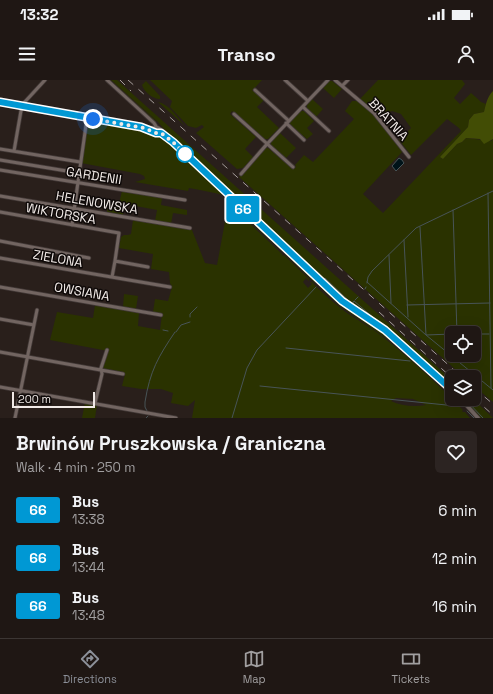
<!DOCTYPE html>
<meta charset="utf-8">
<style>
body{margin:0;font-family:"Space Grotesk",sans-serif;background:#2c2422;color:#f1f3f6;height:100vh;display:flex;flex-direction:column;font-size:15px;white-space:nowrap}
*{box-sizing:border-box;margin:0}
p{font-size:13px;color:#a19fa0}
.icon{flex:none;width:22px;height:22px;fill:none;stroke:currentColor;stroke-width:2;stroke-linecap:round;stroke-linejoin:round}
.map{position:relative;height:338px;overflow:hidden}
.side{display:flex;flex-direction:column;background:#1f1714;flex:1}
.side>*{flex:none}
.badge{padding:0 8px;border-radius:3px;font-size:14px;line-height:26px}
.tools{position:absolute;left:445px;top:246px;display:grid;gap:8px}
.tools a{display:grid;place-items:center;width:36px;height:36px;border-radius:6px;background:#1f1714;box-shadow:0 4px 16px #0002,0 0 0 1px #3c3634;font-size:20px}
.scale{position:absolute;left:12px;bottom:10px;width:83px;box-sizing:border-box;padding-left:4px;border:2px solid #f1eae7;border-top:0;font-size:11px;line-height:14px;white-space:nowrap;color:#f1eae7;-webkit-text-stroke:3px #0f0a09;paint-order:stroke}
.you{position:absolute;width:20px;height:20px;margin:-10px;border:3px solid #fff;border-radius:50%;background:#1a73e8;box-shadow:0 0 0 6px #1a73e833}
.map>.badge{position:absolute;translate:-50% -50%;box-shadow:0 0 0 2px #fff}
.round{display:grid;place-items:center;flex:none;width:42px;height:42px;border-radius:6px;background:#2c2422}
.summary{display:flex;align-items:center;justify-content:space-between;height:68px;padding:0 16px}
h1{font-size:19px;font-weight:700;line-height:30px}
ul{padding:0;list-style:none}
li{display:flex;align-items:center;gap:12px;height:48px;padding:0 16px}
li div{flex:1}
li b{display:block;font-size:15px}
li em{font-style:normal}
li .badge{min-width:44px;font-weight:700;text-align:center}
.status{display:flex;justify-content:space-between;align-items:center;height:28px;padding:0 20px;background:#1f1714;direction:ltr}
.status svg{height:11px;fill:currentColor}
header{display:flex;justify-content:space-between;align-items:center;height:52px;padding:0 16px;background:#1f1714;font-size:18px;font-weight:700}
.menu{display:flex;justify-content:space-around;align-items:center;height:56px;border-top:1px solid #3c3634;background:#1f1714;font-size:11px;color:#a19fa0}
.menu a{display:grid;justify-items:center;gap:2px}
.menu .selected{color:#8c9099}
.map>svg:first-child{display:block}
.green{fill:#2a3200;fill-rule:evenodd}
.forest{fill:#424d05}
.water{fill:#001319;stroke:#485457}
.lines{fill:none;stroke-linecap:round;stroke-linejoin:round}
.stream{stroke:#485457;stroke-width:1}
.minor-casing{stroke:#433a38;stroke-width:4.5}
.tertiary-casing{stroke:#433a38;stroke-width:5}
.minor{stroke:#726561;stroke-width:3}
.tertiary{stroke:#726561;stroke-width:3.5}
.rail{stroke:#a69e9b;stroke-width:1;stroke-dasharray:7 7;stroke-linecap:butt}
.line-casing{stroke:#fff;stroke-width:9}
.line{stroke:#0098d4;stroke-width:6}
.walk{stroke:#f1eae7;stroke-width:4;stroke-dasharray:0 7.2}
.stop-dot{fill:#fff;stroke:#0098d4;stroke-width:2}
.labels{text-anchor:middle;stroke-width:3;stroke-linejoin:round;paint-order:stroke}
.street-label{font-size:13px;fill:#f1eae7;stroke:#0f0a09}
</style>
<div class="status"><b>13:32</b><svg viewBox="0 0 49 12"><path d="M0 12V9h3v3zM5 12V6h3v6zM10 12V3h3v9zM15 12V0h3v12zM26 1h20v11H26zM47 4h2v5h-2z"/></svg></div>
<header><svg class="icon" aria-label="menu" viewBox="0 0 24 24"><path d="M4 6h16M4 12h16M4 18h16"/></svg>Transo<svg class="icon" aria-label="person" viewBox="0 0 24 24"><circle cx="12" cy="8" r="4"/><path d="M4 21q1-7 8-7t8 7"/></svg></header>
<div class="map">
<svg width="493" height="338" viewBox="0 0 493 338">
<rect width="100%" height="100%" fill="#291f1b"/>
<path class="green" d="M109 0H110L156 41V43Z
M111 0H117L452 300V308L388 252 347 223 332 211 174 61 158 42Z
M150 0H262L252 11H254L264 20 257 27 279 48 268 59H265L232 31 230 34 256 57 245 69 253 77 243 88 237 89 196 53 204 47 202 45 196 48 188 46 170 27 172 21Z
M378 0H462L465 4 454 18 460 24 471 13 478 19 481 22 486 24 484 32 474 34 469 40 468 47 440 77 443 79 457 64 462 62 466 58 491 61 493 59V322L474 306V297H464L239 97 265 68H268L293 89 296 87 295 85 304 75 313 82 354 39 345 31 352 21H357L374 35 403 71 363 114 383 133 461 51 459 48 447 39 411 75 399 60 411 48 401 34 392 31 381 36 360 19ZM452 253H474V275H452Z
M146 1 160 16V19C153 19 144 12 142 5Z
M329 1H332L342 9 334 18 323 8Z
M312 19 323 29 316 37 307 28V25Z
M158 22C169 24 178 38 185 46Z
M301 31H304L314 41 307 48 313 54 307 59 290 45V42Z
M88 40 141 49 156 56H163L223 115C212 112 200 110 189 108L188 111 135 102 145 99 144 96 140 94 81 83Z
M280 53 296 68 286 78 271 65V62Z
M122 111 162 118 161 125 187 130V135L173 133 171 144 155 141 157 130 125 124 123 135 107 132 108 122 119 123Z
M229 120 242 136 282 174 283 176 284 175 309 199V201L306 198 303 202 308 208 312 204 310 202H312C321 212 334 223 347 233 359 241 372 248 383 257 411 279 440 306 463 330L462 331 463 332H465L470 338H192L195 320 188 326 171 323 173 313 161 309H141L122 306 125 294 123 292 102 288 108 271 50 260 57 232 93 238 95 225 139 233 138 246 160 250 162 234 153 232 155 219 168 221 172 207 170 203 169 192 151 189 153 174 119 168 121 157 124 155H128L131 154 133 140 192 150 205 183 217 185ZM396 318 413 319 426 325C415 327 401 326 391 321Z
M231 120 283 169V172L243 135Z
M285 174H288L317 200 315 203Z
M322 205 350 230 390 257 448 308 452 312V316L392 262 340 226 320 207Z
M124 214 138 216 136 229 123 227Z
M462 319H473L493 338H479Z
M85 323 97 325 95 338H82Z"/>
<path class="forest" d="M493 11V59L484 64 480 59 466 58 462 62 457 64 443 79 440 77 468 47 469 40 474 34 484 32C486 24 487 17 493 11Z"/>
<path class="water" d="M399 78 402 80 404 83 396 91 392 86Z"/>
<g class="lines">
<path class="stream" d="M488 113 491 308
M240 130 282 169
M453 130 457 253
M420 147 426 255 452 254
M404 160 408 237
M288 175 315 201
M389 175 391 223
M322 200 325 198 352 224 354 221 452 305
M367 202 426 255 493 310
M367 203 368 197 372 191 416 148 493 111
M365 209 366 207
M355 220 358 217
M407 225 490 223
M190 237V234L197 227
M163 250 168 251
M176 252 181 245 190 242
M474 254H489
M286 268 410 281
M458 275V281
M416 282 433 296
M440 302 452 313
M260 306 456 326
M457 319 459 322
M465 319 483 338
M147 331 145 327V322C150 291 158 277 175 252
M467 331 474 338
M146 338 148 336
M232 338 247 288 257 270 316 207"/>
<defs>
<path id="minor" d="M107 0 154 43 157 48
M285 0 308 21
M335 0 374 33 409 77
M342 6 348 0
M255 10 289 41
M303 27 329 51
M234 34 293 87
M286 43 304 60
M0 69 80 82
M14 71 22 25 45 0
M0 80 79 93
M0 90 185 120
M241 94 267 64 328 0
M0 116 190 148
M0 132 119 153 115 181
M72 145 87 38
M0 161 89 178
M0 178 170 207
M112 197 115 181 148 187
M0 207 161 235
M0 239 34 245
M0 272 123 294
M0 307 176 338
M95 323 102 294 101 288 107 270
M15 338 37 230"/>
<path id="tertiary" d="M0 22 141 47 157 53H161L173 62 342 221 385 251 452 310
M150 48H158L164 52
M461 319 478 338"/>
</defs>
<use href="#minor" class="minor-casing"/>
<use href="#tertiary" class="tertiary-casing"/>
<use href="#minor" class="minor"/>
<use href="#tertiary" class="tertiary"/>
<path class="rail" d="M120 0 131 11
M128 0 462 297
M379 232 452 298
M474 308 493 324
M474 318 493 335"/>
</g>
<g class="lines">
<defs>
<path id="line" d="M0 22 141 47 156 53H161L173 62 342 221 385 250 452 310"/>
</defs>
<use href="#line" class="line-casing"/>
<use href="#line" class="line"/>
<path class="walk" d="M93 39 144 48 156 53H161L173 62 185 74"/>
</g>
<circle class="stop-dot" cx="185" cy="74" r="8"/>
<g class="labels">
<g class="street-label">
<text transform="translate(389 39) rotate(48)" y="5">BRATNIA</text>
<text transform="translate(94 95) rotate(9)" y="5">GARDENII</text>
<text transform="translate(97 122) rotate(10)" y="5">HELENOWSKA</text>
<text transform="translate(61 133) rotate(10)" y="5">WIKTORSKA</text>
<text transform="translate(58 178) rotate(10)" y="5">ZIELONA</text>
<text transform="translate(82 211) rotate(10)" y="5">OWSIANA</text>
</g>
</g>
</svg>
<div class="tools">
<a><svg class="icon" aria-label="locate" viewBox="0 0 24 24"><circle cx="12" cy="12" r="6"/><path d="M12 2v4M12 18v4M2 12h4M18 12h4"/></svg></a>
<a><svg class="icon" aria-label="layers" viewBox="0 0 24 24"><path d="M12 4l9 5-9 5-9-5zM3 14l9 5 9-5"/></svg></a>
</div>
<div class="scale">200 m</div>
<div class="you" style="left:93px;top:39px"></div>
<b class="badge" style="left:243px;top:129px;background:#0098d4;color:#fff">66</b>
</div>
<section class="side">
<div class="summary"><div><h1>Brwinów Pruszkowska / Graniczna</h1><p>Walk · 4 min · 250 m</p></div><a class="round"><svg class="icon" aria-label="heart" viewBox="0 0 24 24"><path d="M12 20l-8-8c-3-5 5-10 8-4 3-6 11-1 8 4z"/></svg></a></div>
<ul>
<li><span class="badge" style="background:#0098d4;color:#fff">66</span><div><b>Bus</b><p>13:38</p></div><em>6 min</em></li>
<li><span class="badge" style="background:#0098d4;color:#fff">66</span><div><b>Bus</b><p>13:44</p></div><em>12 min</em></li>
<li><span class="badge" style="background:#0098d4;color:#fff">66</span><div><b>Bus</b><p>13:48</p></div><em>16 min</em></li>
</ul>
</section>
<nav class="menu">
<a class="selected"><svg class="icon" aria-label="directions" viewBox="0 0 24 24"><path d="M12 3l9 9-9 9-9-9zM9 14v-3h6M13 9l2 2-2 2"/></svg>Directions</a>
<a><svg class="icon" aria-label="map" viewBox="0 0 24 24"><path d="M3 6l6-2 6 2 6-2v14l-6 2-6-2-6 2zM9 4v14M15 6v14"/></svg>Map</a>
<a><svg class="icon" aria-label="tickets" viewBox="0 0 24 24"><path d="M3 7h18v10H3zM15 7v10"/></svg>Tickets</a>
</nav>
